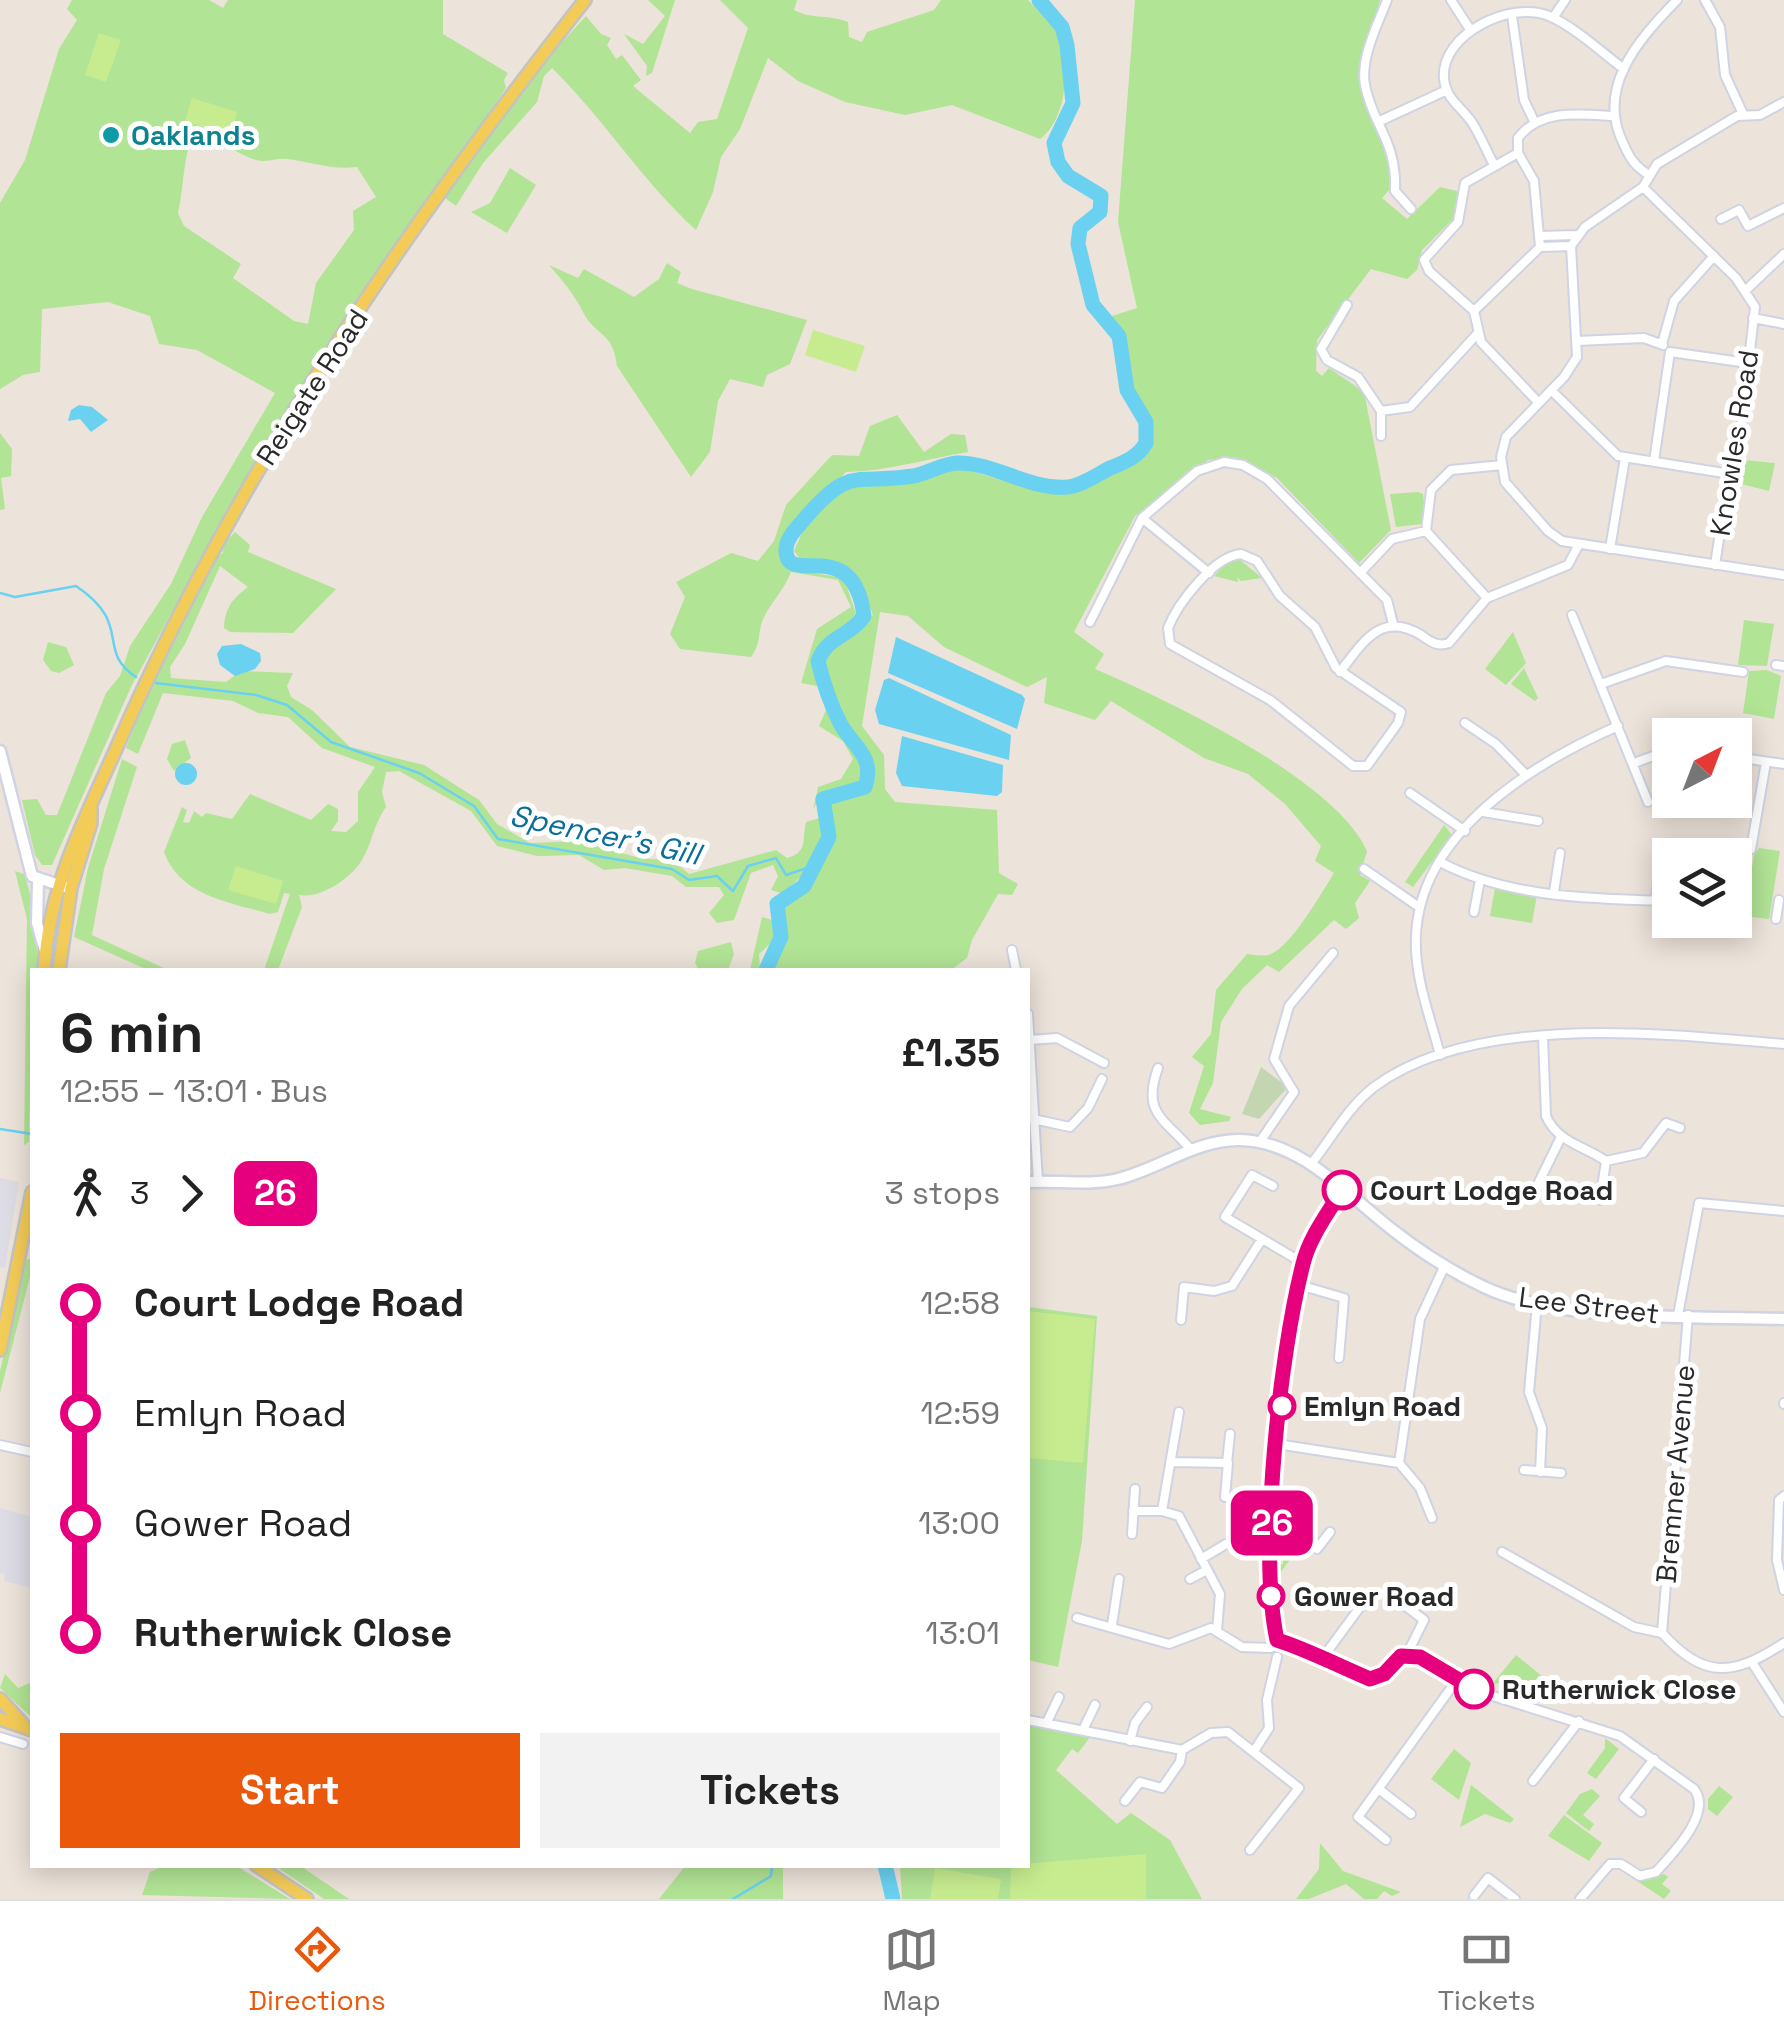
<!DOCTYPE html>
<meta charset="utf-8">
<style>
body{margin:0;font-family:"Space Grotesk",sans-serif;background:#f2f2f2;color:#222;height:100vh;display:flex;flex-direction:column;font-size:38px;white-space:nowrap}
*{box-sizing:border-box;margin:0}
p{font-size:32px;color:#767676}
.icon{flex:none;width:55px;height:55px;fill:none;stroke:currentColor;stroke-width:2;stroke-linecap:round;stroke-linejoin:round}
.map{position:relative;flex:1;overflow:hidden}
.panel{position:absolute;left:30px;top:968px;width:1000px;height:900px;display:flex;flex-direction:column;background:#fff;border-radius:0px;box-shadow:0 5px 25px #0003}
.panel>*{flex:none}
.badge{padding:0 20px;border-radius:15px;font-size:35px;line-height:65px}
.needle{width:65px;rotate:42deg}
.tools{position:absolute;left:1652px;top:718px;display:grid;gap:20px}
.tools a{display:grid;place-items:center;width:100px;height:100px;border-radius:0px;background:#fff;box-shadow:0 5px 25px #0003;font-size:50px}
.map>.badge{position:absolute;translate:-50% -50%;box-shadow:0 0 0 5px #fff}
.legs{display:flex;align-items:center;gap:15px;height:110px;padding:0 30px;font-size:32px}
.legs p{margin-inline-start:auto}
.head{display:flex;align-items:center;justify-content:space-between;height:170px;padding:0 30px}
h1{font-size:55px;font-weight:700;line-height:75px}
.action{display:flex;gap:20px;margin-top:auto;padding:20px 30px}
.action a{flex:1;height:115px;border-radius:0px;background:#ea580c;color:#fff;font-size:40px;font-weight:700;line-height:115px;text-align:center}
.action a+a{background:#f2f2f2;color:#222}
ul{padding:0 30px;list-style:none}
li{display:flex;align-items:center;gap:35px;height:110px;font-size:38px}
li i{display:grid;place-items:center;width:15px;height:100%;margin:0 12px;background:currentColor}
li i::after{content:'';width:25px;height:25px;margin:-12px;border:8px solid;border-radius:50%;background:#fff}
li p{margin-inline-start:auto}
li:first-child i{background:linear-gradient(#0000 50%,currentColor 0)}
li:last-child i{background:linear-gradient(currentColor 50%,#0000 0)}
.dock{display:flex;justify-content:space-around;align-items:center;height:140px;border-top:2px solid #e0e0e0;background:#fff;font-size:28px;color:#767676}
.dock a{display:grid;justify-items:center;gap:5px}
.dock .selected{color:#ea580c}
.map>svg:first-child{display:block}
.industrial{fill:#dddbe4}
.green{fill:#b2e495;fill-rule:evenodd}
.cemetery{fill:#c4d6b1}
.pitch{fill:#c7ec90}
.water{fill:#6ad1f1}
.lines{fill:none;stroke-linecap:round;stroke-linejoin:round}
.stream{stroke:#6ad1f1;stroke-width:2.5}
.river{stroke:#6ad1f1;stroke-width:15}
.street-casing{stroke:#cfd3e2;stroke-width:12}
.secondary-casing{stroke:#cfd3e2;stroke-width:15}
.primary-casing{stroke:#c3c3c3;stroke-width:16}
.street{stroke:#fff;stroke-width:8}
.secondary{stroke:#fff;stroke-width:10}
.primary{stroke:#f3cb57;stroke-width:11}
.line-1-casing{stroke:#fff;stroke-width:22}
.line-1{stroke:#e6007e;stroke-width:15}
.culture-dot{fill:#0f9aa8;stroke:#fff;stroke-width:4}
.stop-1-dot{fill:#fff;stroke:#e6007e;stroke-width:5}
.labels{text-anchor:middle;stroke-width:10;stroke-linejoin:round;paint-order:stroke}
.culture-label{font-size:28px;font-weight:bold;fill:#0d838f;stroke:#fff;text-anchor:start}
.street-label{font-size:28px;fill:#292929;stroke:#fff}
.stop-label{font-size:28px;font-weight:bold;fill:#292929;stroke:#fff;text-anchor:start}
.water-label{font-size:30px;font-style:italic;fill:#0a6e9b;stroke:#fff}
</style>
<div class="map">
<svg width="1784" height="1899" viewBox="0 0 1784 1899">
<rect width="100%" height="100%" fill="#ece3da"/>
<path class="industrial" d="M0 1178 19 1182 5 1268 0 1267Z
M0 1508 32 1517V1588L4 1581 5 1574 0 1573Z"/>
<path class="green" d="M72 0H209L223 8 228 0H443V34L508 73 504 80 506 88 254 462 131 687 52 865H42L35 855 22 800 37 799 46 815H57L106 693 120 676 130 646 171 584 202 517 275 393 197 350 159 344 150 316 108 302 42 309 40 372 23 375 0 389V203L25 160 59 49 77 20 67 9ZM196 127C218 134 232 153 256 160 266 163 277 158 287 159 311 162 331 170 357 167L376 197 353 211 354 230 316 283 308 324 294 321 233 278 241 264 184 226 178 213C185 182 182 157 196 127Z
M648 0H675L652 73 646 76 647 66 624 34 643 44 665 16Z
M720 0H797L794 10C814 20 828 14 848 22L849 37 862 42 867 32 934 10 941 0H1028C1037 9 1049 18 1055 29 1071 60 1069 117 1040 139L952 105 905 115 845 102 798 81 768 58 740 129 721 157 713 192 696 230C642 181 604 119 552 68L544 76 537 102 483 163 456 206 445 198 455 181 531 76 586 16 601 34 611 38 607 45 616 59 622 55 641 80 633 86 690 133 698 122 717 119 748 28Z
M1135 0H1380L1359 72 1364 100 1390 152V189L1382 198 1407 219 1440 187 1457 191 1459 213 1422 250 1417 270 1407 279 1371 269 1317 340 1316 371 1322 376 1329 368 1364 392 1391 530 1359 563 1277 478 1235 457 1208 460 1135 516 1074 632 1104 654 1095 669C1167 700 1335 779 1367 851L1360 875 1370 881 1355 903 1359 918 1346 929 1334 920 1279 972 1267 965 1242 989 1221 1022 1213 1083 1200 1109 1231 1117 1229 1121 1200 1125 1189 1113 1204 1066 1192 1057 1211 1034 1216 990 1247 954C1255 955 1264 957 1271 954 1292 945 1321 894 1334 873L1315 861 1321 846 1285 804 1248 774 1204 758 1111 701 1095 720 1044 703 1047 677 1027 687 944 647 908 616 880 612 862 726 884 755 885 789 895 802 997 810 999 873 1018 884 1012 895 998 894 972 940 967 958 951 970H770L784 940 781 909 814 880 832 840 828 806 833 798 871 789C884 760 863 748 849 726 843 715 825 669 823 658L832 643 848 638 873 615C855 560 852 563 801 560L794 551 806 524 833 494 851 483 917 479 957 467 1028 488 1069 492 1140 458 1153 430 1132 389 1126 341 1112 316 1137 308 1118 222Z
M510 168 536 185 507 233 471 212 490 203Z
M667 263 681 272 677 283 692 289 807 320 790 364 767 375 763 387 730 379 718 401 710 452 691 477 617 366C613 331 595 336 583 312 574 294 563 281 549 265L578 278 584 269 634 297 659 279Z
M897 415 924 452 951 434 965 435 968 452C926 459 888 471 846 472L788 533 781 553 789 569 844 578 857 617C831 644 802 638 823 687L801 683 817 629 851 607 838 580 791 572C784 590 772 601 764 617 757 631 762 643 751 657L680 649 670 634 685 597 676 582 731 553 758 561 774 541 786 505 832 455 859 456 870 426Z
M0 433 12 449 11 476 1 478 5 509 0 510Z
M1743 460 1775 463 1769 491 1741 484Z
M1418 492 1423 494 1426 519 1422 524 1396 527 1390 494Z
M235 532 250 545 248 552 336 589 293 633 230 632 224 628C225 608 232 599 248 587L220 566 185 644 170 667 171 678 226 682 241 671 293 673 287 686 291 697 312 710 350 747 424 765 479 800 497 824 530 843 577 841 640 858 674 861 689 874 776 850 787 858C808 853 802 839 806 822L823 817C828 846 805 879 781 893L771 890 778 876 773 865 751 873 734 920 717 923 709 913 724 895 719 887H686L672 876 625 868 604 870 579 855 537 856 497 846 471 811 399 771 386 772 382 792 386 807C373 825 372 844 362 860 351 878 321 899 299 895L302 907 278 970H264L290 894 284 893 278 912 270 914C229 902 180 896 164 852L182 807 187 810 183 822 189 823 194 811 202 817 206 813 232 819 250 794 311 820 328 804 338 809V821L331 831 346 832 358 821V792L375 767 322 748 288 717 258 713 233 701 163 693 138 754 126 748 156 670 213 559 223 553 221 546Z
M1239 559 1262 578 1241 581 1237 577 1238 582 1214 576 1226 563Z
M1744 620 1774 624 1767 666 1738 665Z
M1513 632 1526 663 1506 685 1485 669Z
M48 642 66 647 74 665 59 673 51 671 43 660Z
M1524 668 1538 698 1535 701 1511 684Z
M1767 670 1781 676 1774 719 1743 713 1749 671Z
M826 710 859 754 866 771 861 784 821 794 813 810 818 787 841 779 853 759 843 741 819 726Z
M185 740 191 758 174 771 167 759 172 744Z
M122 759 137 767 104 869 92 935 168 970H148L74 937 88 868Z
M1444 825 1452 835 1413 887 1405 882Z
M1759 848 1780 851 1769 919 1744 916 1754 855Z
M15 871 24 874C35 904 38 937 37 970H32L29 1142 24 1145 27 919Z
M1495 888 1537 895 1532 923 1490 916Z
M762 917 772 920 774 940 759 954 760 970H750Z
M731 942 734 954 728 970H699L695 963 698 951Z
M32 1258V1269L0 1393V1371L26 1260Z
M1028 1307 1097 1316 1082 1541 1058 1667 1028 1660Z
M1281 1531 1290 1533 1286 1540 1298 1549 1277 1577V1565L1283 1564V1546H1277Z
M1516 1655 1548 1681 1534 1699 1530 1698 1531 1692 1498 1683 1490 1687Z
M5 1674 18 1688 32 1682V1718L0 1688Z
M1028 1722 1091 1736 1078 1753 1072 1749 1056 1770 1117 1824 1131 1813 1170 1840 1202 1899H902L900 1865H1028Z
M1605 1738 1619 1749 1596 1779 1587 1773 1605 1748Z
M1454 1749 1471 1763 1459 1800 1431 1779Z
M1471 1785 1514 1819 1510 1823 1485 1814 1460 1827Z
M1719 1786 1733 1797 1717 1816 1708 1809V1799Z
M1592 1789 1600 1796 1583 1815 1594 1824 1589 1831 1566 1813 1580 1794Z
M1564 1815 1602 1843 1589 1861 1548 1836Z
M1320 1843 1343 1871 1401 1892 1392 1896 1384 1891 1377 1899H1364L1346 1884 1309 1899H1296L1319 1869Z
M165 1865H235L290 1899 142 1895 150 1872Z
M274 1865H299L349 1899H324Z
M686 1865H783V1899H659Z
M1664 1874 1668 1877 1662 1884 1671 1891 1664 1899 1637 1881Z"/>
<path class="cemetery" d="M1261 1067 1288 1087 1259 1119 1242 1114Z"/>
<path class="pitch" d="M99 33 121 40 106 82 85 75Z
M192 98 237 112 230 135 185 121Z
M813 330 865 346 856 372 805 355Z
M236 866 283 881 276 904 228 890Z
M1028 1311 1095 1319 1083 1463 1028 1458Z
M1146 1854V1899H1010L1011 1865Z
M935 1868 1001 1879 998 1899H930Z"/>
<path class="water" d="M79 405 92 407 108 420 91 432 80 419 68 421 71 410Z
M896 637 1022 695 1025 699 1017 729 888 673Z
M241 644 260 653 261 661 255 669 235 676 220 665 217 654 222 646Z
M889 678 1011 735 1009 760 879 724 875 710 884 680Z
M902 736 1003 765 1002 792 997 796 902 786 896 773Z
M175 774a11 11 0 1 1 22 0a11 11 0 1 1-22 0Z"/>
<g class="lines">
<path class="stream" d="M0 593 15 597 76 586C134 625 95 650 136 677
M156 683 256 695 287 705 331 742 419 773 474 806 498 839 672 869 689 880 717 876 733 891 748 866 776 858 786 875 816 865
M0 1129 32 1134
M733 1899 771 1876 772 1865"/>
<path class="river" d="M766 970 781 937 777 904 804 886 829 837 823 799 865 787C876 756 852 746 840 723 830 703 823 682 818 661 827 636 850 637 864 616 853 531 785 590 786 549 787 536 799 526 806 517 851 465 854 485 913 476 928 473 942 464 957 463 993 462 1032 491 1068 487 1081 486 1098 474 1110 468 1125 462 1138 457 1146 443V422L1127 390 1119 336 1093 305 1078 244 1080 228 1100 212 1101 196 1068 176 1058 162 1054 143 1073 103 1067 45 1062 27 1039 0
M885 1865 893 1899"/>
<defs>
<path id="street" d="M1387 0C1378 24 1360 58 1365 85 1373 127 1397 140 1395 191L1411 209
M1451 0 1471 31
M1705 0 1720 27 1725 75 1743 114
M1512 16 1524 100 1535 123
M1553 18 1565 0
M1784 102 1760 115 1737 116 1657 164 1643 187 1585 227 1571 246 1577 357 1564 377 1506 437 1501 457 1505 482 1548 531 1562 541 1784 575
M1380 121 1447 90
M1494 165C1487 152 1481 137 1473 124 1463 108 1446 100 1444 79 1440 34 1511 0 1549 16 1575 27 1601 52 1624 69
M1649 175C1636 167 1630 159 1624 145 1595 89 1637 41 1677 0
M1643 187 1736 278 1755 307 1739 448 1728 480 1715 565
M1721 219 1739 210 1748 226 1784 208
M1539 236 1578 235
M1540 247 1571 246
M1746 290 1784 254
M1347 305 1321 349 1327 360 1358 377 1381 411 1410 407 1478 333
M1474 311 1540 247 1534 181 1518 153V138C1540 109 1578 114 1611 116
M1474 311 1429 271 1424 260 1458 222 1465 183 1518 153
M1474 311 1481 342 1539 403
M1753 318 1784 324
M1577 341 1644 338 1663 345
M1662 344 1674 301 1714 256
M1670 352 1748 363
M1551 390 1618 456 1730 474
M1381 411V436
M1654 461 1670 352
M1142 518 1209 573
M1426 531 1431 490 1451 470 1502 465
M1610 549 1625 458
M1241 554 1257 561 1280 596 1315 627 1336 668 1401 712 1398 723 1367 766H1353L1270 700 1170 644 1168 628C1178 603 1214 556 1241 554Z
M1360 573 1392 539 1426 531 1487 598
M1572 615 1648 802
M1090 622 1142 518 1197 471 1224 462 1243 465 1267 479 1387 600 1393 624
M1776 665 1784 666
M1340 672C1363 642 1381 611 1421 635 1431 642 1437 647 1449 643L1487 598 1568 565 1578 546
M1601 684 1666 661 1743 672
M1465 723 1496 744 1525 774
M1735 757 1784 764
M1634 763 1670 750
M1410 793 1465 831
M1483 812 1538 821
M1751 849 1766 762
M1440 862C1508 898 1594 899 1670 901
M1364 869 1419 907
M1554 892 1560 853
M1655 901 1660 867
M1735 908 1738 909
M1474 912 1480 880
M1776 919 1779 900
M1012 950 1016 970
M1028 1014 1038 1182
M1543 1037 1546 1116C1558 1143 1583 1145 1606 1161
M1030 1040 1057 1038 1104 1063
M1440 1055C1430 1016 1414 977 1416 936 1420 832 1534 763 1618 726
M1158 1068C1141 1115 1166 1119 1191 1150
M1033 1119 1070 1127 1088 1108 1102 1079
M1259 1143 1294 1092 1274 1059 1289 1006 1333 953
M1606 1161 1643 1153 1666 1123 1680 1128
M1311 1164C1332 1138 1347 1108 1374 1087 1475 1012 1665 1034 1784 1044
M1273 1186 1252 1175 1225 1217 1303 1263
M1546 1188 1539 1182 1560 1139
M1600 1200 1606 1161
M1299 1285 1344 1298 1339 1358
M1537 1304 1529 1392 1542 1428 1540 1472
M1678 1315 1699 1203 1784 1211
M1181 1320 1184 1287 1214 1291 1232 1286 1262 1239
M1784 1403V1404
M1179 1412 1162 1511 1179 1516 1220 1594 1217 1631
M1277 1444 1399 1463 1420 1488 1432 1518
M0 1445 32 1452
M1172 1462 1228 1463 1225 1497
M1227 1463 1230 1434
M1399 1463 1420 1319 1445 1265
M1524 1470 1561 1473
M1784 1496 1779 1500 1777 1560 1784 1590
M1133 1511H1162
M1272 1527 1291 1530 1317 1549 1330 1532
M1132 1534 1135 1489
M1502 1552 1634 1627 1662 1633C1704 1679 1732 1677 1784 1643
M1201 1559 1226 1544
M1190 1579 1207 1570
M1399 1601 1424 1620 1407 1654
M1077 1618 1169 1644 1211 1628 1242 1647 1270 1648
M1112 1625 1119 1579
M1662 1633 1688 1315
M1277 1640C1306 1649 1339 1666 1370 1679L1384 1675 1401 1656 1414 1654 1477 1691 1620 1736 1694 1789C1713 1813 1673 1853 1656 1872L1640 1876 1621 1864H1610L1580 1899
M1277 1640C1258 1551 1280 1354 1303 1264 1309 1238 1328 1213 1342 1189
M1324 1656 1360 1607 1352 1601
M1753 1664 1784 1712
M1028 1720 1182 1750 1211 1733 1228 1732 1299 1788 1250 1850
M1047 1722 1059 1697
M1083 1730 1095 1705
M0 1737 23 1744
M1130 1741 1135 1723 1147 1707
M1254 1751 1269 1728 1267 1700 1277 1657
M1533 1781 1579 1721
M1380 1790 1411 1814
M1125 1801 1140 1782 1162 1788 1180 1762 1182 1750
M1641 1812 1624 1798 1654 1759
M1386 1840 1358 1817 1456 1681
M1474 1896 1488 1878 1515 1899"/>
<path id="secondary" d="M0 751 32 876 65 887
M38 881 37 923 45 951
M1028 1182C1058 1180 1088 1186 1118 1179 1159 1169 1197 1139 1240 1140 1302 1141 1348 1196 1394 1231 1421 1252 1452 1272 1484 1287 1559 1323 1699 1316 1784 1319"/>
<path id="primary" d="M44 970C49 886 83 823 116 749 233 479 403 231 585 0
M59 970 71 888 91 823V808
M0 1350 32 1192
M0 1699 23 1724
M0 1719 32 1730
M256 1865 307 1899"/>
</defs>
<use href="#street" class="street-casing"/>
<use href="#secondary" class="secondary-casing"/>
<use href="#primary" class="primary-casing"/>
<use href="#street" class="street"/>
<use href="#secondary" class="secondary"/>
<use href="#primary" class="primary"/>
</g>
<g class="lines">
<defs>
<path id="line-1" d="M1342 1190C1328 1213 1309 1238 1303 1264 1280 1353 1258 1552 1277 1640 1306 1649 1339 1666 1370 1679L1384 1674 1401 1656 1420 1657 1474 1689"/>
</defs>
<use href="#line-1" class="line-1-casing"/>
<use href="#line-1" class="line-1"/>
</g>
<circle class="culture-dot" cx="111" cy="135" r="10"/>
<g class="stop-1-dot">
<circle cx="1342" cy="1190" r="18"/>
<circle cx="1282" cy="1406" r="12"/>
<circle cx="1271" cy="1596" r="12"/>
<circle cx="1474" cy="1689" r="18"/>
</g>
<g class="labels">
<g class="culture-label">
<text x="131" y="145">Oaklands</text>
</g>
<g class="street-label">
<text transform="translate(312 387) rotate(-57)" y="10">Reigate Road</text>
<text transform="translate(1734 443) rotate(-81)" y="10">Knowles Road</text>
<text transform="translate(1589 1305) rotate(7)" y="10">Lee Street</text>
<text transform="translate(1675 1474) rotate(-85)" y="10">Bremner Avenue</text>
</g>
<g class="stop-label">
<text x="1370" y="1200">Court Lodge Road</text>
<text x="1304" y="1416">Emlyn Road</text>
<text x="1294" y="1606">Gower Road</text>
<text x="1502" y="1699">Rutherwick Close</text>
</g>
<g class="water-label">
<text transform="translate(605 835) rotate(12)" y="10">Spencer's Gill</text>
</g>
</g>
</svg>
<div class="tools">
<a><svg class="needle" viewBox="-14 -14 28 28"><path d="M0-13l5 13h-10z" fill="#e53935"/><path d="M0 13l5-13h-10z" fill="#767676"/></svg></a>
<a><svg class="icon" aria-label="layers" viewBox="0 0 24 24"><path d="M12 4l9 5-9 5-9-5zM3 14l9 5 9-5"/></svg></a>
</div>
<b class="badge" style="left:1272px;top:1523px;background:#e6007e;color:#fff">26</b>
<section class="panel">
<div class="head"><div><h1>6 min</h1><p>12:55 – 13:01 · Bus</p></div><b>£1.35</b></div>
<div class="legs"><svg class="icon" aria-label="walk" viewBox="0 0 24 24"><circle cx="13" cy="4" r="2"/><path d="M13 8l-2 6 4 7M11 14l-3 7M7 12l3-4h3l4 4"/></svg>3<svg class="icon" aria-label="forward" viewBox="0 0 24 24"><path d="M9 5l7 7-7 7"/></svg><b class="badge" style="background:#e6007e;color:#fff">26</b><p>3 stops</p></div>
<ul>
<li><i style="color:#e6007e"></i><b>Court Lodge Road</b><p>12:58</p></li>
<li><i style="color:#e6007e"></i><span>Emlyn Road</span><p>12:59</p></li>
<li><i style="color:#e6007e"></i><span>Gower Road</span><p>13:00</p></li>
<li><i style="color:#e6007e"></i><b>Rutherwick Close</b><p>13:01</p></li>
</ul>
<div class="action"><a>Start</a><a>Tickets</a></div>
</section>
</div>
<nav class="dock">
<a class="selected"><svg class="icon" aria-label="directions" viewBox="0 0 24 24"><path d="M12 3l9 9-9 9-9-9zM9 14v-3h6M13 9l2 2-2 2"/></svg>Directions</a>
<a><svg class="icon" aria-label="map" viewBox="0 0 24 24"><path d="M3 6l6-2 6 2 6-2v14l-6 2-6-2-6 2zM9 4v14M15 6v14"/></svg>Map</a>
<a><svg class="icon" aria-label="tickets" viewBox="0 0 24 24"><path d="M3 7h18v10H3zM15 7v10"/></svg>Tickets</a>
</nav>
